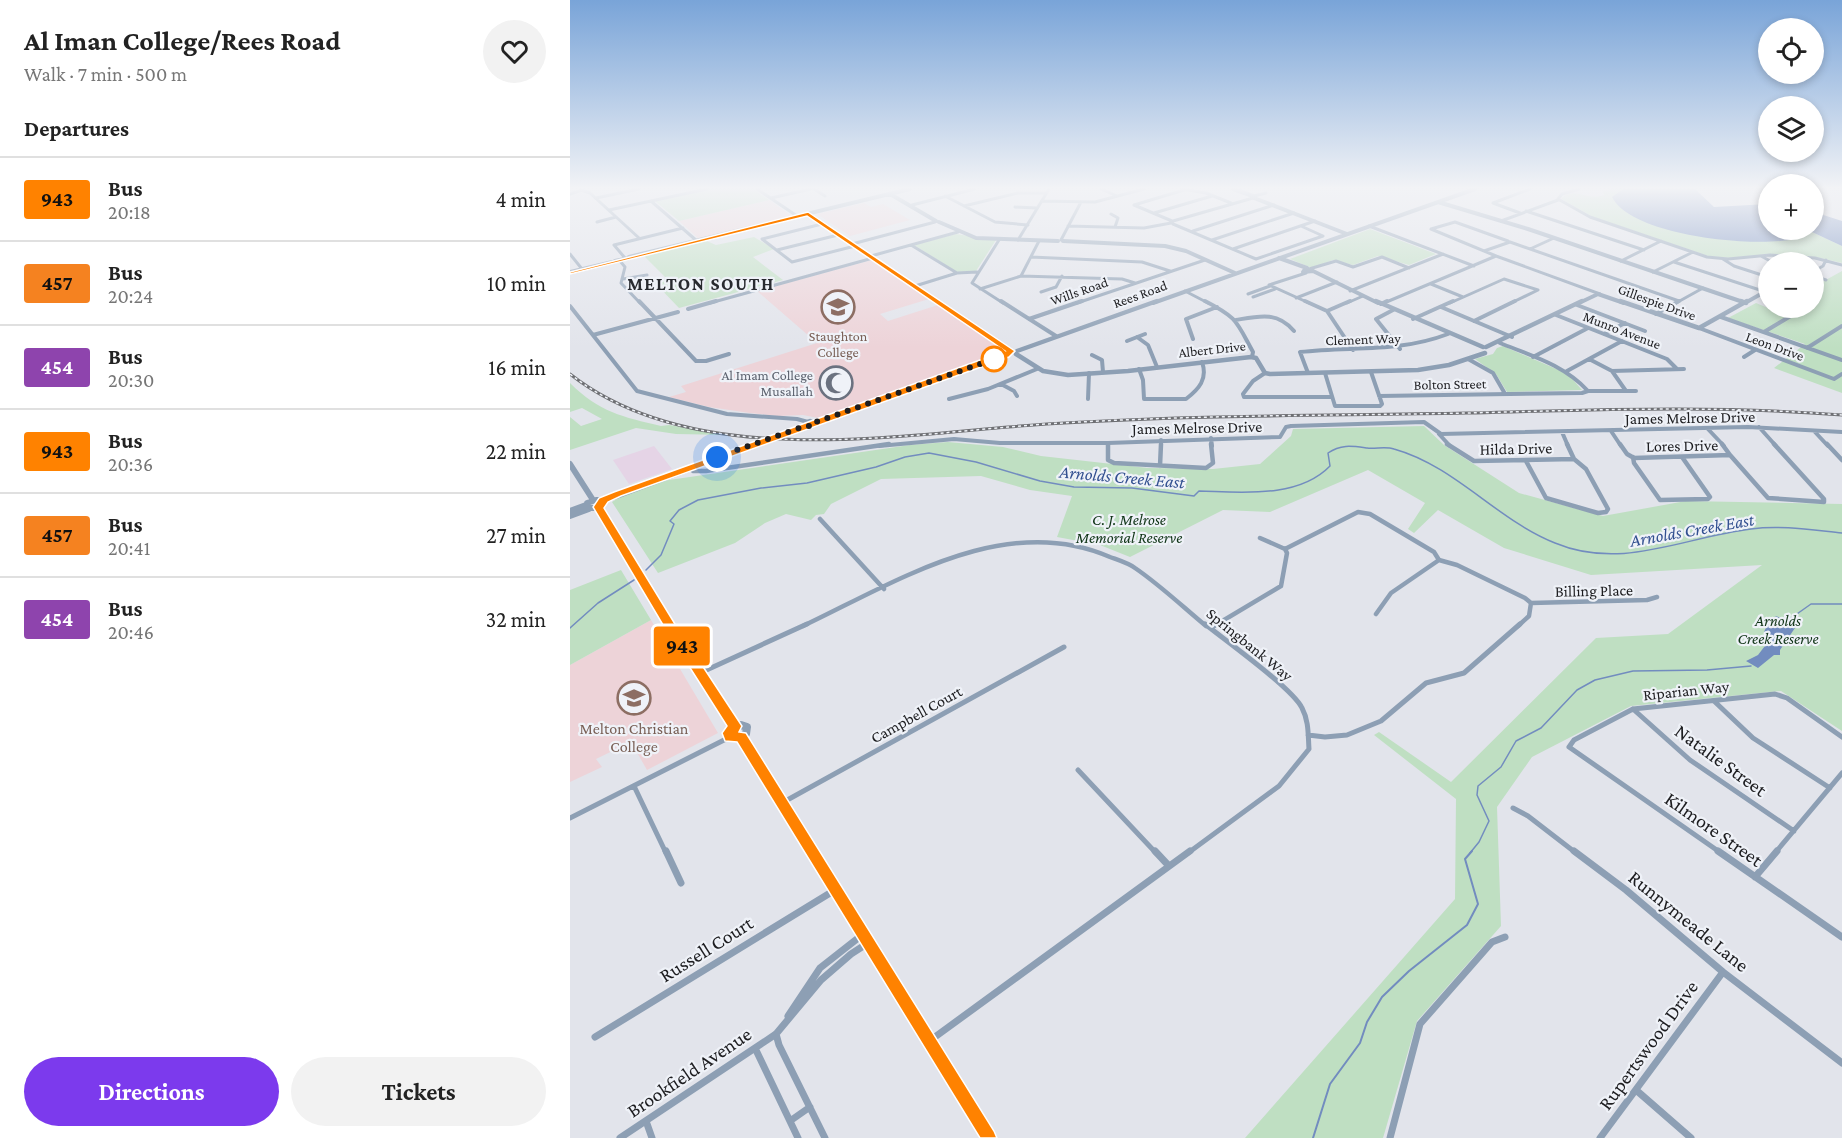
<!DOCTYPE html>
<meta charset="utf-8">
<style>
body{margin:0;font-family:"Crimson Pro",serif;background:#f2f2f2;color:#222;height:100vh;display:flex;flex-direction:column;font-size:22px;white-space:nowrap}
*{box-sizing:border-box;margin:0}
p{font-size:20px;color:#767676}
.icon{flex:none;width:33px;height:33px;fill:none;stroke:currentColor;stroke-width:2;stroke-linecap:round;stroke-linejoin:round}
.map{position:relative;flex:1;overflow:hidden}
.sheet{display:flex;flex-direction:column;background:#fff;width:570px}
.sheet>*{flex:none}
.badge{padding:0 12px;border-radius:4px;font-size:21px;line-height:39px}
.fabs{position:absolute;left:1188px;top:18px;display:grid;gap:12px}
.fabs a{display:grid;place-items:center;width:66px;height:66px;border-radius:50%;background:#fff;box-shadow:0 3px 9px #0003;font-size:30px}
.you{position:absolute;width:30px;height:30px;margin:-15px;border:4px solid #fff;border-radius:50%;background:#1a73e8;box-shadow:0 0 0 9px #1a73e833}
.map>.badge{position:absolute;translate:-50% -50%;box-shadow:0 0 0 3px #fff}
h2{padding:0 24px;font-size:22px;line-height:54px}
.round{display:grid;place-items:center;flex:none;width:63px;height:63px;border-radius:32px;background:#f2f2f2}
.summary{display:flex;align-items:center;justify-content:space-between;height:102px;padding:0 24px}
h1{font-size:28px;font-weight:700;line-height:45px}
.action{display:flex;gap:12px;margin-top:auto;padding:12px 24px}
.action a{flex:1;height:69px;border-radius:36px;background:#7c3aed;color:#fff;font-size:24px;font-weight:700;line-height:69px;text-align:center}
.action a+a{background:#f2f2f2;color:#222}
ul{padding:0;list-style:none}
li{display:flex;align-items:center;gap:18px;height:84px;padding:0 24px;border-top:2px solid #e0e0e0}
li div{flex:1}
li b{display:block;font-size:22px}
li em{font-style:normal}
li .badge{min-width:66px;font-weight:700;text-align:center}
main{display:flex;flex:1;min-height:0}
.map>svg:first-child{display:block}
.commercial{fill:#e5d4e6}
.education{fill:#edd3d8}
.green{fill:#bfdfc2}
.water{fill:#728cbf}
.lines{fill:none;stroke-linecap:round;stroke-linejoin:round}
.stream-far1{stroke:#728cbf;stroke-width:1.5}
.stream{stroke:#728cbf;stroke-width:2}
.minor-far4{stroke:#8d9fb4;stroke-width:3}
.minor-far3{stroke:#8d9fb4;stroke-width:4}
.minor-far2{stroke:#8d9fb4;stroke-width:4.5}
.minor-far1{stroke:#8d9fb4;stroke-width:5}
.minor{stroke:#8d9fb4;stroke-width:7}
.tertiary-far4{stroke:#8d9fb4;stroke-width:4}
.tertiary-far3{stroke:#8d9fb4;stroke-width:4.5}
.tertiary-far2{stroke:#8d9fb4;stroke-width:6}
.tertiary-far1{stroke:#8d9fb4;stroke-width:8}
.tertiary{stroke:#8d9fb4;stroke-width:9}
.rail-casing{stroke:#6e6f73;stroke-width:3}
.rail{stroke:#eff2f8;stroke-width:1.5;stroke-dasharray:3;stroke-linecap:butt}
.line{fill:#ff8200;stroke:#fff;stroke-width:1.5}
.walk{stroke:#1d1d20;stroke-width:6;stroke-dasharray:0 10.8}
.stop-dot{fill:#fff;stroke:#ff8200;stroke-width:3}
.labels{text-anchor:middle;stroke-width:4.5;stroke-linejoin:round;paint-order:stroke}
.far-street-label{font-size:14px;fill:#1d1d20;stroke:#eff2f8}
.far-education-label{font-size:14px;fill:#785e54;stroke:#eff2f8}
.far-worship-label{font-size:14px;fill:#5b616d;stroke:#eff2f8;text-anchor:end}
.street-label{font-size:16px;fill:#1d1d20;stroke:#eff2f8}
.park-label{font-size:16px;font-style:italic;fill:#0f3416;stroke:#eff2f8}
.education-label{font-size:16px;fill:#785e54;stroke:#eff2f8}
.far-district-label{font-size:18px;font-weight:bold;letter-spacing:1.5px;fill:#282a2f;stroke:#eff2f8}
.water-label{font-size:18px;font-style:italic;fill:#325090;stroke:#eff2f8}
.near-street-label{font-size:20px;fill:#1d1d20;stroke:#eff2f8}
</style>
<main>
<section class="sheet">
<div class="summary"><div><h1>Al Iman College/Rees Road</h1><p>Walk · 7 min · 500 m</p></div><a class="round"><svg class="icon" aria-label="heart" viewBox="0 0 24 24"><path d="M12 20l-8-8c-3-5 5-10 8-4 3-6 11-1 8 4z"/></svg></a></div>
<h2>Departures</h2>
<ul>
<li><span class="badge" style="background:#ff8200;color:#111">943</span><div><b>Bus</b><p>20:18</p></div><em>4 min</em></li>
<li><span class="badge" style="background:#f58220;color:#111">457</span><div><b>Bus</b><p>20:24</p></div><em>10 min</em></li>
<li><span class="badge" style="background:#8e44ad;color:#fff">454</span><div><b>Bus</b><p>20:30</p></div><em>16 min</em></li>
<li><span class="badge" style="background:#ff8200;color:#111">943</span><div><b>Bus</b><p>20:36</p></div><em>22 min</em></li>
<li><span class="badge" style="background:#f58220;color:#111">457</span><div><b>Bus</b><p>20:41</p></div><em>27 min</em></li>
<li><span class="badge" style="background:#8e44ad;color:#fff">454</span><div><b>Bus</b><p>20:46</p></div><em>32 min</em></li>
</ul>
<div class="action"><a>Directions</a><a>Tickets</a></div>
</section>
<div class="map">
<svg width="1272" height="1138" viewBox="0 0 1272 1138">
<rect width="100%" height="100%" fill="#e2e4eb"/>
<path class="commercial" d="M84 446 102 469 59 484 43 460Z"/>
<path class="education" d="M199 200 222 216 129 239 109 221Z
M294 203 301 207 313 204 340 220 280 236 247 214Z
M302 260 359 299 310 314 318 321 368 305 436 351 248 418 233 415 207 416 180 413 139 407 99 397 116 392 111 386 247 343 187 291Z
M81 620 148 733 77 770 61 742 26 759 32 767 0 782V665Z"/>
<path class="green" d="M141 189H183L199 200 109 221 85 201Z
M1040 189H1053L1042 198 1225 239 1242 232 1272 246V263L1246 257 1199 254 1159 258 1138 256 1023 217 991 199C1004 185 1017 202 1034 195L1033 191Z
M800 229 866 254 839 265 808 256 783 265 763 260 742 268 720 259Z
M386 234 426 240 406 271 387 272 344 245Z
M184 237 204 249 183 257 213 280 109 308 84 282 96 278 72 254 132 239 146 245Z
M1272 271V393L1204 368 1235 344 1158 318 1186 303 1198 308H1244V282L1249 279 1254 281Z
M933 346 998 374 1012 390 937 392 926 374 905 359 923 354 927 348Z
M0 383C29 412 53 417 91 426L99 425 159 435 106 434 66 428 0 450V417L11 426 32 419 12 408 0 412Z
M854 426 874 445 949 493 1033 516 1116 501 1272 504V731L1211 691 1061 706 962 757 927 807 931 926 847 1021 813 1138H675L885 899 886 799 804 735 809 732 881 782 1026 638 1098 634 1192 565 1021 575 934 548 868 510 844 533 838 529 855 503 798 470 700 512 653 510 560 557 530 545 487 537 502 496 460 490 411 476 311 479 261 504 254 514 246 515 241 520 216 514 195 523 165 543 88 573 42 502 55 494 92 481 340 445 378 442 433 447 471 456 578 468 643 469 690 464 721 436 723 429Z
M51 570 81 620 0 665V590Z"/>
<path class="water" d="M1053 189H1125L1144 207 1198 204V230H1244V212L1272 221V246L1242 232C1236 234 1230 238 1225 239 1185 248 1061 236 1042 197Z
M1206 616 1227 625 1210 650V655H1204L1188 668 1176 661 1188 655 1201 638 1194 632 1198 623Z"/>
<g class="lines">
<path class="stream-far1" d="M76 570 91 555 104 524 100 521 109 510 128 500 191 488 237 483 306 467 335 457 359 453 406 462 470 481 504 487 562 488 624 496 629 491C671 492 728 499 760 466L758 453C771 444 782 446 797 448 806 449 816 446 824 449 885 466 927 520 985 543 1052 571 1114 537 1181 529 1211 525 1242 530 1272 533
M1217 621 1241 604H1272
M0 628 28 603 64 580
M900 853 909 842 919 821 907 795 908 786 931 767 946 741 971 728 1007 690 1025 680 1063 671 1137 670 1181 666"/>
<path class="stream" d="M743 1138 760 1084 790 1043 797 1022 812 997 839 971 897 925 908 904 895 859 902 851"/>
<path class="minor-far4" d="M187 189 227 216
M244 189 255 196
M531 189 547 196
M612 189 636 193 661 203
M1009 189 992 194 988 199 1020 217 1137 257 1158 259 1200 255 1245 258 1272 265
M11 190 20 193 69 238
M0 194 12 190
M375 196 425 222 458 225
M684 196 696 193
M26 198 69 189
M201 198 241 189
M81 201 127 241
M472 201 525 202 574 189
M342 205 405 189
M394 206 448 193H476
M445 207 467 208
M39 210 137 189
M956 211 1074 250
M584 213 642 196
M950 213 923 203 960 189
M541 214 548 218 545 227
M602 221 564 205 614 190
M603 221 683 198
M931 221 988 200
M27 222 46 217
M252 224 192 239 222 262 285 246
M603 224 686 259 753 236 731 226
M498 226 574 228 601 223
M799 226 904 266
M623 231 704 205
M429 240 402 283 433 303
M448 240 479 189
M491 240 511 202
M642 240 724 213
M282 244 365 222
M341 245 387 273
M663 249 745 221
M960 249 984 238
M207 250 268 235
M914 251 940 242 1109 301
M0 254 12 269
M301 256 388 232
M926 256 1030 294
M1191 256 1202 262
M461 257 572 262 600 271
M55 258 44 245 113 228
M1153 259 1164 266 1198 277
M50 261 55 267 51 283 70 303
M1051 261 1091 241
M1104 262 1196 292
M739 269 766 261 783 267 812 257 839 268
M1244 271 1253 266 1256 260
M1083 272 1121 253
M736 273 699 285 739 303
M451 276 469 241
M1244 276 1256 280
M53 279 77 275
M861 284 893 297
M345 286 387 273 407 272
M410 289 451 276 552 279 565 283
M615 291 638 303
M780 291 873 254
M471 292 486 287 492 276
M678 294 700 286
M683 297 705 289
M726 298 767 282
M140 303 303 258
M507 303 635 260
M777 303 793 296
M814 303 926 256 861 229 885 222 938 241
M880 303 934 279 968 290 941 303
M1106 303 1133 288"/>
<path class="minor-far3" d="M69 301 126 361H136L159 354
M431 301 486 336
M635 301C668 318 666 321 683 352L682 357
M735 301 757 311
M780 301 757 311 783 350
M811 304 817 301
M1007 305 1075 331
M0 306 67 391 157 414 227 419 238 422
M871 307 942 337
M118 309 146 301
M823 310 806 319 830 349
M1086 314 1109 301
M986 315 1097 359 1107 369
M1151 317 1272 360
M459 319 512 301
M843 319 883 301
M666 320C689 316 707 311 724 331
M904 321 945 301
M1129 328 1264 379 1272 374
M1194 332 1234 308
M1034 334 1055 323
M23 335 108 312
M567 337 578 345 587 367
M623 339 616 319 647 307
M557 341 575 334
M930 343C962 356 994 365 1018 391H1066
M1237 348 1272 326
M522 355 532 360 533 372
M963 357 1018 328
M1174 357 1185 350
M898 359 923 373 934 392
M1019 359 1042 371 1056 391
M569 369 573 380 574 399H616C629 389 638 379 632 362
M997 371 1052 341
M1042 371 1114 369
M695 373 683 381 673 394 674 397H762
M738 373 730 352C782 346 828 353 878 334
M755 373 765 406H810L812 404 801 372
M431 384 444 391 447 396
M809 396 1012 393 1018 391
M379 399 418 389 467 369
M518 399 519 373
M1189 427 1206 446
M1137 428 1154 446
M1041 431 1051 446
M992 432 998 446
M1245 432 1258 446
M869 434 880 446
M641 438 642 446
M538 443V446
M309 446 384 439 430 443H538L710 437 716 427 721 426 854 422 871 434 1178 427 1272 432
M591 446V440"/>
<path class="minor-far2" d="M538 444V460L544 463 636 468 643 463 641 444
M877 444 904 461 1004 459 997 444
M1050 444 1057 454 1064 458 1160 455 1152 444
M1257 444 1272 460
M1160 455 1198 498 1254 502V499L1204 444
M1063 457 1064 463 1090 500 1138 499 1140 497 1112 457
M956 461 976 498 1028 513 1036 512 1038 509 1016 469 1004 459
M590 466 591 444
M120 467 123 471H136L319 444
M250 519 314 589
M690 538 715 549
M961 603 1077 600 1087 597
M806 614 821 593 869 560
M233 626C326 582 435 511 540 557 548 560 558 563 565 568 590 585 613 607 636 626
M644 626 711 586 717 553 715 549 788 512 800 514 864 552 869 560 887 565 955 598 961 603 959 616 948 626"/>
<path class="minor-far1" d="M640 628 647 624
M130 673 237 624
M1144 701 1183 738 1260 788
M1063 709 1120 760 1224 831
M738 735 755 737 777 735 811 721 856 683 894 673 950 624
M508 770 586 853
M64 786 96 853
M210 804 494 647
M943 808 958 816 1006 853
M0 818 160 737
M618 853 709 786 739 749C738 735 739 721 732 708 722 688 656 641 635 624
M1151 853 999 747 1004 740 1063 709 1205 694 1217 698 1272 737
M1205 853 1272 773"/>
<path class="minor" d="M96 851 111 883
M585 851 599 866
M1004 851 1056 890 1153 972 1272 1063
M1148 851 1272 937
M1185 877 1207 851
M218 1016 250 968 292 935
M206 1034 209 1045 255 1138
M25 1037 265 890
M358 1042 620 851
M185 1048 228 1138
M1066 1090 1121 1138
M76 1121 82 1138
M220 1121 240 1107
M50 1138 206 1034 251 980 281 954 298 943
M820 1138 850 1024 922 942 935 937
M1030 1138 1153 972"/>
<path class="tertiary-far4" d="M663 189 683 196
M320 194 366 221
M684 198 777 234
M868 202 958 229 1176 303
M238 214 369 303
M369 222 406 238 488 241
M493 241 595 246 616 251 665 273
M59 257 340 189
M709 258 737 268
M735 269 743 271 733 272Z
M743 271 808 303
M0 272 59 258 45 261
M583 303 905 189
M1009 303 1028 294 1054 303
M1175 303 1198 290"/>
<path class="tertiary-far3" d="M367 301 440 351
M806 301 913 347
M1050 301 1129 328 1177 301
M1171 301 1176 303
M916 347 1012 301
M447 351 587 301
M446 354 473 371 498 375 558 371 681 357 686 358 695 373 700 374 848 370 879 365 915 353
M240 421 246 424 235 426V423Z
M246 422 439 354
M182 446 235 426"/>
<path class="tertiary-far2" d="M0 464 23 500
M26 500H31L33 503 25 508H16L17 503Z
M33 501 186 444
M28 507 100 626
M0 511 16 505
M0 516 19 509"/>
<path class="tertiary-far1" d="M99 624 165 726
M171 725 177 727 176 734 168 738 160 737V730Z
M171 737 242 853"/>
<path class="tertiary" d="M241 851 417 1138"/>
<defs>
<path id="rail" d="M0 374C116 465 301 439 438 427 494 422 550 420 606 418 703 415 800 415 897 413 1022 410 1147 405 1272 415"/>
</defs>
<use href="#rail" class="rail-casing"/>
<use href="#rail" class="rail"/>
</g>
<linearGradient id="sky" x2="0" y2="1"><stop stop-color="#79a4d8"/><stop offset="0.54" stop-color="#f2f3f6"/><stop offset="1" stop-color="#f2f3f6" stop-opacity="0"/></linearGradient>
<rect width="1272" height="348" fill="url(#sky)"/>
<path class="line" d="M238 212 445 351 439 357 51 496 38 502 34 508 105 624 170 723 172 726 169 732 176 733 424 1131 427 1138H410L167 742 155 741 152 733 157 726 96 630 23 507 29 498 44 492 435 351 237 216 0 274V272Z"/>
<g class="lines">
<path class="walk" d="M147 457 235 426H244L246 422 424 359"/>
</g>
<defs>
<symbol id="school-ring" viewBox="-11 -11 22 22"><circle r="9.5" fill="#eff2f8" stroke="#8d6e63" stroke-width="1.5"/><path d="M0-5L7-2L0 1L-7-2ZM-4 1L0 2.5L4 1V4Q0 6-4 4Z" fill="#8d6e63"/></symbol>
<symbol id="mosque-ring" viewBox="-11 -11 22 22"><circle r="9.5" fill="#eff2f8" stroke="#6b7280" stroke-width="1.5"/><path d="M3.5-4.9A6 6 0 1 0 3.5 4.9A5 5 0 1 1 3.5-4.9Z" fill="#6b7280"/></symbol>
</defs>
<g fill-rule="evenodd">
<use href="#school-ring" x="249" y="288" width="38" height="38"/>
<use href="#mosque-ring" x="247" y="364" width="38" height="38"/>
<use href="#school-ring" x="45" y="679" width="38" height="38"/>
</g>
<circle class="stop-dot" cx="424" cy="359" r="12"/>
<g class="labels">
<g class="far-street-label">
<text transform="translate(509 291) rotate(-19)" y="5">Wills Road</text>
<text transform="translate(570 294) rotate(-20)" y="5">Rees Road</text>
<text transform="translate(1087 302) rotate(20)" y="5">Gillespie Drive</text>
<text transform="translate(1052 330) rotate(21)" y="5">Munro Avenue</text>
<text transform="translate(793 339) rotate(-2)" y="5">Clement Way</text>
<text transform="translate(1205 346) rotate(20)" y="5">Leon Drive</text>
<text transform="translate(642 349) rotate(-6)" y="5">Albert Drive</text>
<text transform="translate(880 384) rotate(-1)" y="5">Bolton Street</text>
</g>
<g class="far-education-label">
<text x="268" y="341">Staughton<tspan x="268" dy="16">College</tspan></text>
</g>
<g class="far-worship-label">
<text x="243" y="380">Al Imam College<tspan x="243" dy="16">Musallah</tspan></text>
</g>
<g class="street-label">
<text transform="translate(1120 417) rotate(-1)" y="6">James Melrose Drive</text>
<text transform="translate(627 427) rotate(-1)" y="6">James Melrose Drive</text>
<text transform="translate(1112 445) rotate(-1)" y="6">Lores Drive</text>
<text transform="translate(946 448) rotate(-1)" y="6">Hilda Drive</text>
<text transform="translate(1024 590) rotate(-1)" y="6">Billing Place</text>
<text transform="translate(680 644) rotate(39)" y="6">Springbank Way</text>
<text transform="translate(1116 690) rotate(-6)" y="6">Riparian Way</text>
<text transform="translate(346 714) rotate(-29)" y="6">Campbell Court</text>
</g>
<g class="park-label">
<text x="559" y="525">C. J. Melrose<tspan x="559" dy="18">Memorial Reserve</tspan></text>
<text x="1208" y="626">Arnolds<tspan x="1208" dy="18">Creek Reserve</tspan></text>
</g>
<g class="education-label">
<text x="64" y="734">Melton Christian<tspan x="64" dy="18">College</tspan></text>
</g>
<g class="far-district-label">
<text x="131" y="290">MELTON SOUTH</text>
</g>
<g class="water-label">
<text transform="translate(552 477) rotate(5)" y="6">Arnolds Creek East</text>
<text transform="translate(1122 530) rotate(-10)" y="6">Arnolds Creek East</text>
</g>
<g class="near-street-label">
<text transform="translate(1151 760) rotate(36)" y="7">Natalie Street</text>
<text transform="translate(1144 829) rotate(35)" y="7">Kilmore Street</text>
<text transform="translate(1119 921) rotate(39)" y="7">Runnymeade Lane</text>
<text transform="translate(136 949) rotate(-32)" y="7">Russell Court</text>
<text transform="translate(1078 1045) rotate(-54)" y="7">Rupertswood Drive</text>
<text transform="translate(119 1072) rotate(-34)" y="7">Brookfield Avenue</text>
</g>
</g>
</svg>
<div class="fabs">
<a><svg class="icon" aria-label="locate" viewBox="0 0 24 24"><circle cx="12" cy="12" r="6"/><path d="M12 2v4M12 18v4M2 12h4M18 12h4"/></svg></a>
<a><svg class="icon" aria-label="layers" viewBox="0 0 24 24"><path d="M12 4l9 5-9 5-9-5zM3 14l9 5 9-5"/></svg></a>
<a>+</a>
<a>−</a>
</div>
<div class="you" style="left:147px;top:457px"></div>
<b class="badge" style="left:112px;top:646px;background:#ff8200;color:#111">943</b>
</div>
</main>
